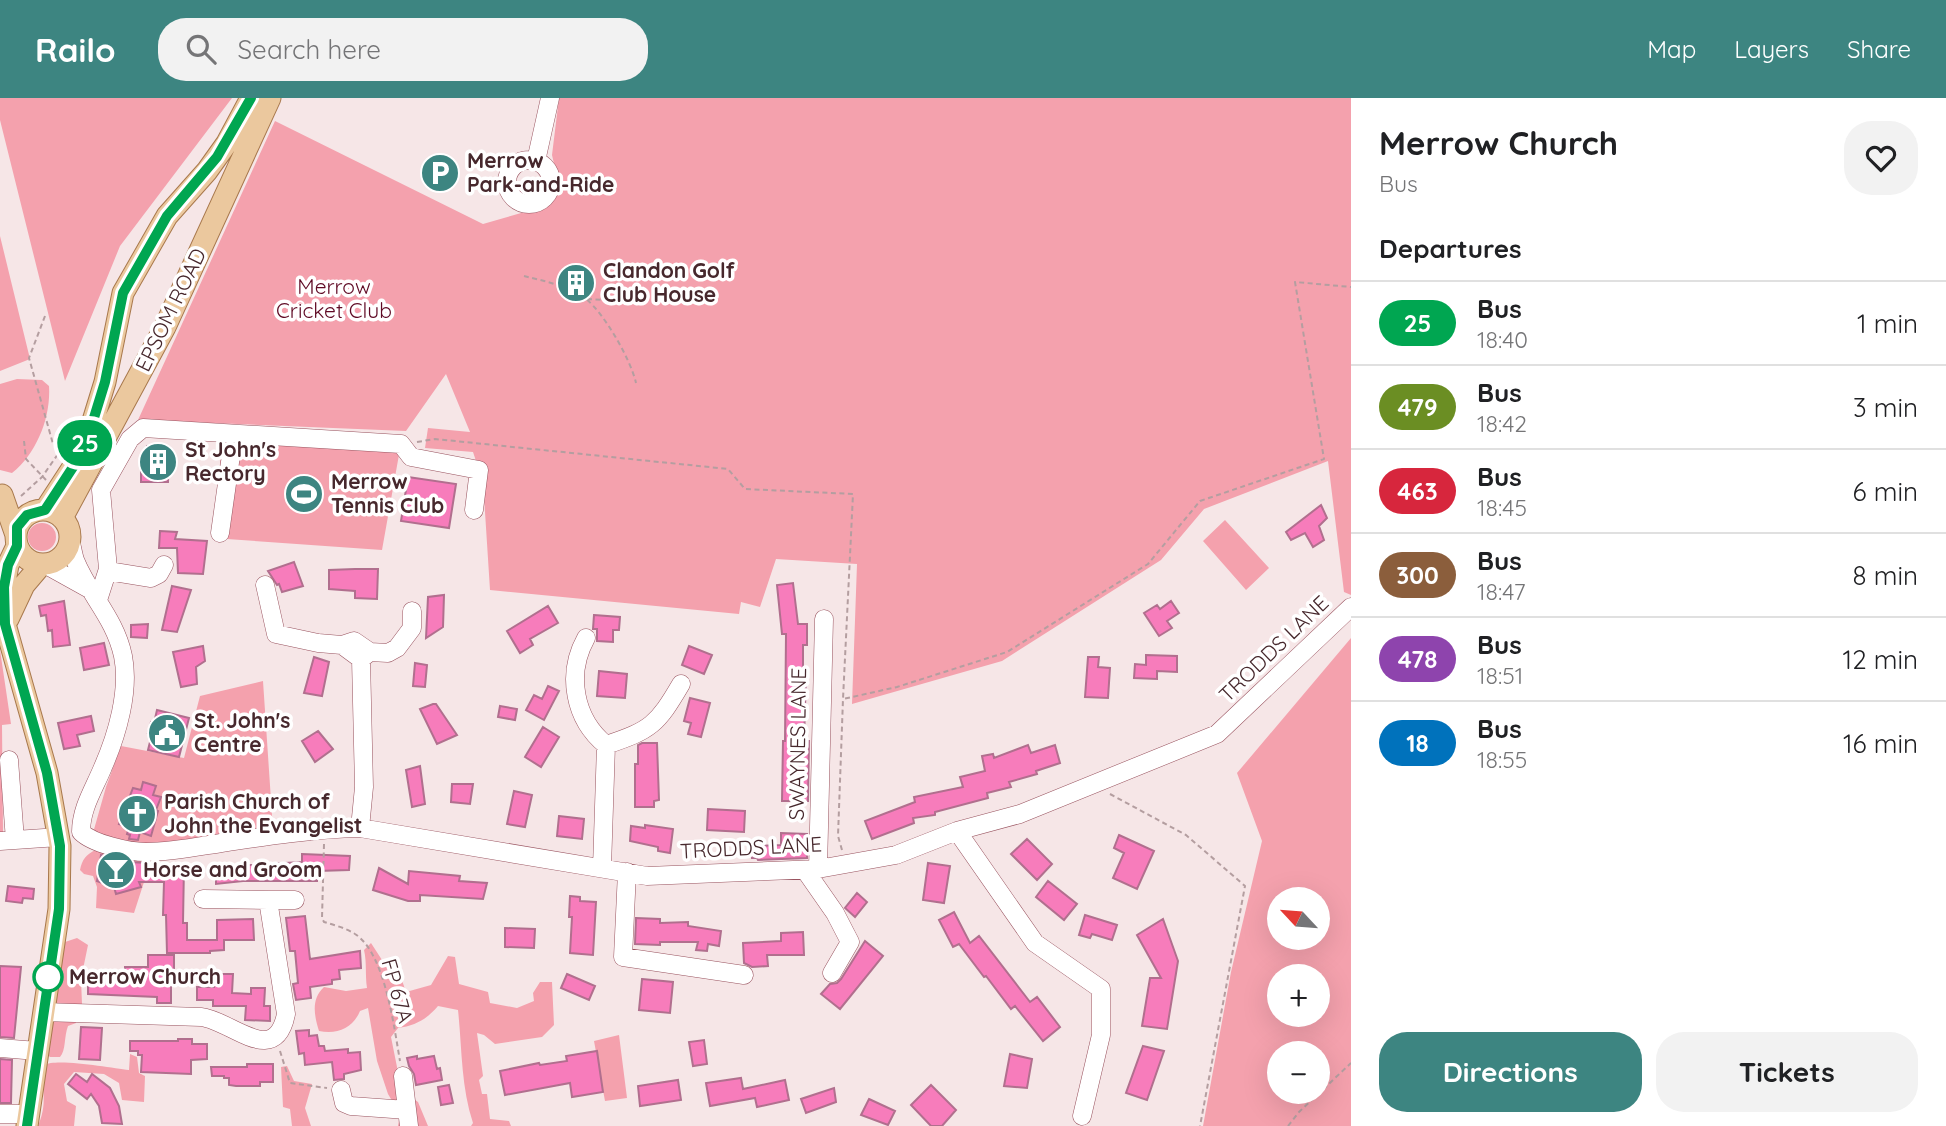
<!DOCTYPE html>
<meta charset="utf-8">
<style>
body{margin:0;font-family:Quicksand,sans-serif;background:#f2f2f2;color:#202124;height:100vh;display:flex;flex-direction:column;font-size:26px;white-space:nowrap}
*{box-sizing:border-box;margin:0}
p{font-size:23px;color:#757577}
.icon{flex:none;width:38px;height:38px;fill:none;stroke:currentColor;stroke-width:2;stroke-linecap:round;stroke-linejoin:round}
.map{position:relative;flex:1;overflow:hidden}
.drawer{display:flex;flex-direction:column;background:#fff;width:595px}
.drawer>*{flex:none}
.badge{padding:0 14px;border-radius:23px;font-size:24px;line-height:46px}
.needle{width:46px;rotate:296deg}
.buttons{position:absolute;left:1267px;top:789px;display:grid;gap:14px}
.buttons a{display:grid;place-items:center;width:63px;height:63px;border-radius:50%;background:#fff;box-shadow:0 7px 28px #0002;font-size:35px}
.map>.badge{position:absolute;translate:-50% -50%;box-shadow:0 0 0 4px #fff}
h2{padding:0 28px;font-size:26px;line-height:63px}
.round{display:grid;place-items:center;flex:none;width:74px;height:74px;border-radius:28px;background:#f2f2f2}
.overview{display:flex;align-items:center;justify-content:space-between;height:119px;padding:0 28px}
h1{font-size:33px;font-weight:700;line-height:52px}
.primary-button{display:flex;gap:14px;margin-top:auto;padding:14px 28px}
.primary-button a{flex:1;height:80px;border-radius:28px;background:#3d8581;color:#fff;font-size:28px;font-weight:700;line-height:80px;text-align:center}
.primary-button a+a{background:#f2f2f2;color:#202124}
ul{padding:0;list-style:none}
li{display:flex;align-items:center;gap:21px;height:84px;padding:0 28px;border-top:2px solid #e0e0e0}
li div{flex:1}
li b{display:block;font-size:26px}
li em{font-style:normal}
li .badge{min-width:77px;font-weight:700;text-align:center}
header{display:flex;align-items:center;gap:42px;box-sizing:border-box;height:98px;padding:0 35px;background:#3d8581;color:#fff}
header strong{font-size:33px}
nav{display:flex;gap:38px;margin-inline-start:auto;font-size:24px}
.search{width:490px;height:63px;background:#f2f2f2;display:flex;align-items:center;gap:18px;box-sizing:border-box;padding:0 24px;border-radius:28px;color:#757577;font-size:26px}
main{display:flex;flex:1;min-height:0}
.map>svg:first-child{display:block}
.green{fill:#f4a1ad;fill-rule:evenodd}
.building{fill:#f77cbb;stroke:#b16f8e;stroke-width:2}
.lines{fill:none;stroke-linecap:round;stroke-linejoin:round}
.minor-casing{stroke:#99535f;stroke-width:19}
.major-casing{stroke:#a8784c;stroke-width:23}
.path{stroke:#b49ea0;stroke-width:2;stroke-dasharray:5 3.5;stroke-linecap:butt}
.minor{stroke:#fff;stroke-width:18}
.major{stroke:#ebc89e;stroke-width:21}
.line-casing{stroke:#fff;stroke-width:16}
.line{stroke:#00a651;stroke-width:10}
.stop-dot{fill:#fff;stroke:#00a651;stroke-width:3.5}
.labels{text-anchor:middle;stroke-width:7;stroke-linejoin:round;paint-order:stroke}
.poi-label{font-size:21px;font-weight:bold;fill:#47282d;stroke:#fff;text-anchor:start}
.park-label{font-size:21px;fill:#5f0924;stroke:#fff}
.street-label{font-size:21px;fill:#47282d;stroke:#fff}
.stop-label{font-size:21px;font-weight:bold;fill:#47282d;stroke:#fff;text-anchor:start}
</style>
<header>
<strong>Railo</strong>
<div class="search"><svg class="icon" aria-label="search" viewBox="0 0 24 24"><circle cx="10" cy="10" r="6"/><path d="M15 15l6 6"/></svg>Search here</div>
<nav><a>Map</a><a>Layers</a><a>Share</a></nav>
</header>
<main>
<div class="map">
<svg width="1351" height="1028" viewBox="0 0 1351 1028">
<rect width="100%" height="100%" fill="#f6e6e7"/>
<path class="green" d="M0 0H232L120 148 65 283 0 22Z
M559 0H1351V497L1344 494 1328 363 1204 411 1161 462 1002 563 852 606 857 466 776 461 760 509 741 504 739 516 490 492 482 367 477 366 473 354 425 350 428 330 470 334 446 276 406 333 138 322 275 23 483 126 549 107 558 83 552 57Z
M0 138 30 261 0 273Z
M17 281 42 282 49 288C51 319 37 355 12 375L0 372V286Z
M223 338 400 351 382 452 212 440Z
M1225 422 1269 470 1246 492 1203 443Z
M28 439a14 14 0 1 1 28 0a14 14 0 1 1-28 0Z
M1351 540V1028H1203L1231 874 1262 743 1237 675ZM1279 802H1318V840H1279ZM1279 878H1318V917H1279ZM1279 956H1318V994H1279Z
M0 552 11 626 2 627 3 734H0Z
M263 583 273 732 144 749 93 735 106 689 121 648 184 660 200 598Z
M96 752 143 761 142 784H144L134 815 96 810 97 789 93 778 84 776 80 772C82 762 86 756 96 752Z
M77 840 88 847 81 881 82 906 75 915 76 925 68 928C64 938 66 953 60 959H50L47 956 57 865 65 844Z
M371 845 382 862 392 861 396 865 406 894 431 887 448 858 455 859 459 886 488 894 490 905 517 910 534 903 533 895 540 884H552L554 927 542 939 495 946 484 937 477 935 483 978 479 982 482 996H487L490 1021 509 1023 511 1028H471L473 1025C461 989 462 949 458 912L438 908C427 921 415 928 398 930L391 939 399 979 412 1000 418 1004 428 1028H398L400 1016 388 996 377 963 368 910 360 913C353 930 337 937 319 933 314 917 311 901 324 889L346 893 367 890C365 876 367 865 364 852Z
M619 937 627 1000 605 1003 594 943Z
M130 956 137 959 139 975 145 978 144 1004 122 1002 119 985 104 976 74 974 64 986 67 1003 76 1008 74 1028H38C49 1002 40 991 44 967 57 960 111 970 129 972Z
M287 968 294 983 312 986 305 1010 311 1028H292L290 1011 283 1009 281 969Z"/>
<path class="building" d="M569 174 591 183 584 197 562 187Z
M147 348H158L157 354H169L168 384H141V374L147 375Z
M408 379 456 386 449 430 401 423Z
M1321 407 1327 420 1319 428 1324 442 1313 449 1305 435 1291 442 1286 434Z
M160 433 177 434 175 441 207 443 203 476 178 475 177 450H159Z
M294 464 303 488 282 494 279 486 277 487 268 473Z
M355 471H378L377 501 355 500V493L329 491V472Z
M793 485 798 526H807V547H803V577H806L804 643H809L808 703H782L783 643H785L786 536H782L777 487Z
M172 488 191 492 177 534 162 532Z
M444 497 443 529 426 540 428 499Z
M64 503 70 547 53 549 52 532 48 533 46 517 41 518 39 508Z
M1171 503 1179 515 1167 523 1172 530 1159 538 1144 515 1157 507 1160 511Z
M548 508 558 525 530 541 533 547 520 555 507 533Z
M594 517 620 519 619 532H613V544L597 543V531H593Z
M148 526 147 540 131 539V527Z
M104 545 109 567 84 572 80 550Z
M203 548 205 563 196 569 197 586 181 589 173 554Z
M689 548 712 557 704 576 682 567Z
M1146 557 1177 558V574L1157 573V581L1134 580 1135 566 1146 567Z
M314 559 329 564 322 598 304 595Z
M1088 559H1099L1098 569 1110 570 1108 600 1085 599Z
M415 565 427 567 425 589 413 588Z
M599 573 627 576 625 600 597 598Z
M548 588 559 593 544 622 526 612 534 597 542 601Z
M690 600 710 605 701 639 688 636 691 625 684 623Z
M433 606H436L457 637 437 646 420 611Z
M500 608 517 611 515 622 498 619Z
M157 612 189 620 179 659 148 652 152 636 148 635 151 624 154 625Z
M91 618 94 633 77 637 80 648 64 651 58 625Z
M543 629 559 639 541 669 525 659Z
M318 633 333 651 315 664 302 643Z
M642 645H657L659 702 654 703V709H635V666H638V647Z
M1028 647 1031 655 1055 647 1060 665 1036 673 1037 676 1009 684 1011 689 987 695 988 700 935 714V717L913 720 914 725 872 741 865 723 915 704 914 699 963 689 960 679 985 673 982 658 993 656 994 660Z
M420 668 425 706 412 709 406 672Z
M143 684 156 688 153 697 161 699 156 712 158 713 151 738 140 734 138 742 129 741 130 737 127 736 129 729 119 726 133 690 141 692Z
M452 686H473L470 706 451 704Z
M514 693 532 697 525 729 507 726Z
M708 711 745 713 744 734 707 732Z
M559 718 584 721 582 741 557 738Z
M645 727 673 731 670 755 658 753V749L630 743 631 728 645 730Z
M781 735 807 736V760L758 762 757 760H752L751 748 781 747Z
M1119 737 1154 753 1137 791 1113 780 1124 755 1114 750Z
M1027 741 1052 766 1037 782 1011 756Z
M302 756 350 758 349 772 317 773V783H243L216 786V769L302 764Z
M101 757 129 764 149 765V768L184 767 183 825H187V842H217V822L253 821 254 842H224V852L210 853V855H167L166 817H163L164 784H139L141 789 116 796 114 789 97 783Z
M928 765 950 768 944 805 923 802Z
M379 770 408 786 409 773 460 778 459 783 487 785 483 801 420 797V803H408L373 792Z
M1048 783 1077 806 1064 822 1036 799Z
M8 788 34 791 33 801 23 800 22 805 6 803Z
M857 795 867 804 855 819 845 810Z
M570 798 580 799V803L596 804 593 857 570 855 572 819H569Z
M954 814 970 845 979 838 1030 904 1037 899 1060 929 1043 943 1015 908 1011 911 986 878 984 879 959 846 953 849 939 822Z
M1085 817 1117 827 1112 842 1092 836 1090 840 1079 837Z
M305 818 310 861 360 853 361 870 339 872 340 881 332 882V886L310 889 311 900 296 902 293 886 298 885 295 853H290L286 820Z
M636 820 660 821V825L688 824V828L721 833 719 848 708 846 707 853 696 852 698 844H660V847L635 846Z
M1163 821 1178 863 1167 931 1142 928 1150 880H1161L1137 837Z
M505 830 535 831 534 850 505 849Z
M803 834 804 857H767L768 868 752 869 744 865 743 845 781 843V835Z
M865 843 883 858 840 911 821 896 830 886 837 885 841 881Z
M148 857H174V878H171V905H157V899L88 896V879H125V869H148Z
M0 868 21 869 14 940 0 939Z
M214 876H233L232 895 251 896V890H265L264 908H270V923L245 922 246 908H213V902H197V889H214Z
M567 876 595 888 589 902 561 890Z
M642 881 673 884 670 915 639 912Z
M81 929 102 930 100 962 79 961Z
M309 932V938L317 937 319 948H324L325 953 348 951V955L360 954 361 972 344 976V981L334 982 332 964 305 967 304 955 299 956 296 933Z
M178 941H192V946H207V961L191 962V976L141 974 142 957H138V953H130V943H178Z
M704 942 707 966 693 968 689 944Z
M1143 948 1164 953 1147 1002 1126 995Z
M597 953 603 994 572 999 570 985 505 997 500 973 539 965 540 967 567 963 566 958Z
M1010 956 1032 961 1027 990 1004 988Z
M417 958V961L434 958 437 971 440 970 442 982 416 987 414 976 409 968 407 960Z
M0 961 12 962 11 1005H0Z
M247 966H273V984H260V988H236L229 987V980H224V978H212L211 969H247Z
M76 976 87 984 92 976 110 990 119 1008 122 1026 102 1025 99 1008 91 996 87 1001 68 986Z
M741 980 743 991 785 982 789 1002 757 1009 755 1000 710 1008 706 985Z
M678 982 681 1002 640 1008 638 988Z
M449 987 453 1005 441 1007 438 989Z
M931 987 956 1012 942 1028H931L911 1007Z
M834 990 836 1004 806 1015 801 1001Z
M869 1001 895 1013 888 1027 861 1017Z"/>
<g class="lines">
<defs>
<path id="minor" d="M507 84a22 22 0 1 1 44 0a22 22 0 1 1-44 0Z
M536 63 550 0
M220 435 234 336
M70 441C72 448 73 456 75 462 89 497 115 520 123 558 130 593 117 637 103 669 94 691 81 710 81 734 93 746 129 754 146 754 172 754 196 749 221 745 267 738 313 731 360 730L647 778 818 771 896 757 957 733 1020 716 1217 636 1351 509
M46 467 91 492
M108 473 151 480 159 476 164 467
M265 487 276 536 318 545 342 547
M98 502 108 471 101 392 130 341 143 330 401 346 411 359 479 372 474 412
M586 540C566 576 574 621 606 647L602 770
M370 554 388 555 397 550 412 530V513
M606 647C651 632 657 627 681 586
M9 662 15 742
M360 730 364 689 361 561 342 547 354 543 370 554 361 561
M957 733 1035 845 1101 891V937L1082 1018
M0 743 59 739
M818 771 824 521
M805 772 835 815 850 844 832 875
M627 774 623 859 744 877
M268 802H295
M43 914 201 919C231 922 275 971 286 916L268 802 203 801
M0 950 37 953
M403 978 409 1028
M341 992 344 1005 351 1008 407 1012
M0 1016H28"/>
<path id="major" d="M2 397 16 437
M16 439a27 27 0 1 1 54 0a27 27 0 1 1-54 0Z
M45 412 75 366 89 336 105 284 123 195 167 118 207 73 227 45 251 0
M62 420 165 229 270 0
M17 448 8 467 4 489 5 526 47 675 60 748 59 811 27 1028
M8 521 24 487 41 467"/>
</defs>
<use href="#minor" class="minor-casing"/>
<use href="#major" class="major-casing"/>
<path class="path" d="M524 178C544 183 569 188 586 201 604 215 631 262 636 285
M587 201 604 202 632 198
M45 218 29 260 53 346
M24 343 26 361 46 382
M417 344 435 341 728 371 745 391 853 396 843 601 897 589 1007 554 1148 466 1200 403 1324 361 1295 184 1351 189
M21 398 42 379 65 346
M1110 696 1186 737 1245 788 1200 1028
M324 746 322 820 324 824C334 827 346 830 355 836 385 855 394 929 400 963
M842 752 838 738 843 601
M280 953 290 985 327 990
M1288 1028 1299 1014 1351 965"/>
<use href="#minor" class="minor"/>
<use href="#major" class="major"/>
</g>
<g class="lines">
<defs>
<path id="line" d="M27 1028 59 811 60 748 47 675 5 526 4 489 8 467 17 448V429L27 417 45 412 75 366 89 336 105 284 123 195 167 118 217 59 251 0"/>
</defs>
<use href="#line" class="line-casing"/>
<use href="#line" class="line"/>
</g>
<defs>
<symbol id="parking-disc" viewBox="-11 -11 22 22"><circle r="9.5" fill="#3d8581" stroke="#fff"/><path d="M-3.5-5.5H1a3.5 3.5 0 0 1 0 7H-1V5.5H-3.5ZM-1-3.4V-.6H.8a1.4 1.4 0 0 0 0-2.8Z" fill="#fff"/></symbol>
<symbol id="building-disc" viewBox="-11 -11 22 22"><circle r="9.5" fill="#3d8581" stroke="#fff"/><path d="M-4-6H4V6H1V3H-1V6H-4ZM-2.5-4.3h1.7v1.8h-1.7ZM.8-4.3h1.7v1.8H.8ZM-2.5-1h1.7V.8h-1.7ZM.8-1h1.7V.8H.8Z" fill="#fff"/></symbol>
<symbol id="stadium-disc" viewBox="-11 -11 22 22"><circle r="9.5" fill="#3d8581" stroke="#fff"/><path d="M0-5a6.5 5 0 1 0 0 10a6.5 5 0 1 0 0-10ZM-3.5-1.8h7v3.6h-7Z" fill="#fff"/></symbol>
<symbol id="civic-disc" viewBox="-11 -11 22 22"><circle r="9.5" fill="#3d8581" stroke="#fff"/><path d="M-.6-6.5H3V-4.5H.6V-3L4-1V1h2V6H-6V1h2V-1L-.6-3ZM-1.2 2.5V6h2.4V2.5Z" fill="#fff"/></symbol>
<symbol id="church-disc" viewBox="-11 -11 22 22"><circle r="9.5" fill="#3d8581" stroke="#fff"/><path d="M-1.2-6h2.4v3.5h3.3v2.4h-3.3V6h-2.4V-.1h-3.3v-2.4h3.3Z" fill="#fff"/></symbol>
<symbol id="bar-disc" viewBox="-11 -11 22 22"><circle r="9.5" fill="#3d8581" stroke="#fff"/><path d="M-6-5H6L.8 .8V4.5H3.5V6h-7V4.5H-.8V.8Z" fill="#fff"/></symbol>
</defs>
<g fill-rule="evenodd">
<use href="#parking-disc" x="418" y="53" width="44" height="44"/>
<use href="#building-disc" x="554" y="163" width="44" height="44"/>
<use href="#building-disc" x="136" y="342" width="44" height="44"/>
<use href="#stadium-disc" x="282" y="374" width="44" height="44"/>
<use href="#civic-disc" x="145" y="613" width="44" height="44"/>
<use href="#church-disc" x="115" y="694" width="44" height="44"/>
<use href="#bar-disc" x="94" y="750" width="44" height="44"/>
</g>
<circle class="stop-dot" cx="48" cy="879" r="14"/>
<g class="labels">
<g class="poi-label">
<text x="467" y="70">Merrow<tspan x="467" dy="24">Park-and-Ride</tspan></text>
<text x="603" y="180">Clandon Golf<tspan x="603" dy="24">Club House</tspan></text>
<text x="185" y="359">St John's<tspan x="185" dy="24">Rectory</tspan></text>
<text x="331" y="391">Merrow<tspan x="331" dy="24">Tennis Club</tspan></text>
<text x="194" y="630">St. John's<tspan x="194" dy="24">Centre</tspan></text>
<text x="164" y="711">Parish Church of<tspan x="164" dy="24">John the Evangelist</tspan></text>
<text x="143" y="779">Horse and Groom</text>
</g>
<g class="park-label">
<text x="334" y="196">Merrow<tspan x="334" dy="24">Cricket Club</tspan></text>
</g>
<g class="street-label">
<text transform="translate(171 212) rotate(-64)" y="7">EPSOM ROAD</text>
<text transform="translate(1274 551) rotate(-44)" y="7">TRODDS LANE</text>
<text transform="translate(798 646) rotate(-89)" y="7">SWAYNES LANE</text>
<text transform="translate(751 750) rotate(-3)" y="7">TRODDS LANE</text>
<text transform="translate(397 893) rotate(74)" y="7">FP 67A</text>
</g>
<g class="stop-label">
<text x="69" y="886">Merrow Church</text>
</g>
</g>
</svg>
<div class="buttons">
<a><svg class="needle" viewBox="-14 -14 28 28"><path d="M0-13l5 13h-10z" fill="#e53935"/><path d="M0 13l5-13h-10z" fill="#757577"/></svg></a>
<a>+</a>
<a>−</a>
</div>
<b class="badge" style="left:85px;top:345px;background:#00a651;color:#fff">25</b>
</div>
<section class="drawer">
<div class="overview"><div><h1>Merrow Church</h1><p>Bus</p></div><a class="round"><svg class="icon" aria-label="heart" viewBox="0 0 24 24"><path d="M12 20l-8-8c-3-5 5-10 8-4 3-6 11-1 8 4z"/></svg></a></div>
<h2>Departures</h2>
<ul>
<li><span class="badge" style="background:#00a651;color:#fff">25</span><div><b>Bus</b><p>18:40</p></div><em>1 min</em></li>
<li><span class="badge" style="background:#6b8e23;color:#fff">479</span><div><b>Bus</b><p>18:42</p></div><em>3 min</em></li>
<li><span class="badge" style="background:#d7263d;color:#fff">463</span><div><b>Bus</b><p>18:45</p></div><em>6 min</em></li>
<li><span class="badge" style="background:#8b5e3c;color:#fff">300</span><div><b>Bus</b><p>18:47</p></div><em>8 min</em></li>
<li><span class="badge" style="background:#8e44ad;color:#fff">478</span><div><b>Bus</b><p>18:51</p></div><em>12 min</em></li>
<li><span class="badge" style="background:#0072bc;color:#fff">18</span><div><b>Bus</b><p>18:55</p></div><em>16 min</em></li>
</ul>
<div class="primary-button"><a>Directions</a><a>Tickets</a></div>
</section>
</main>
